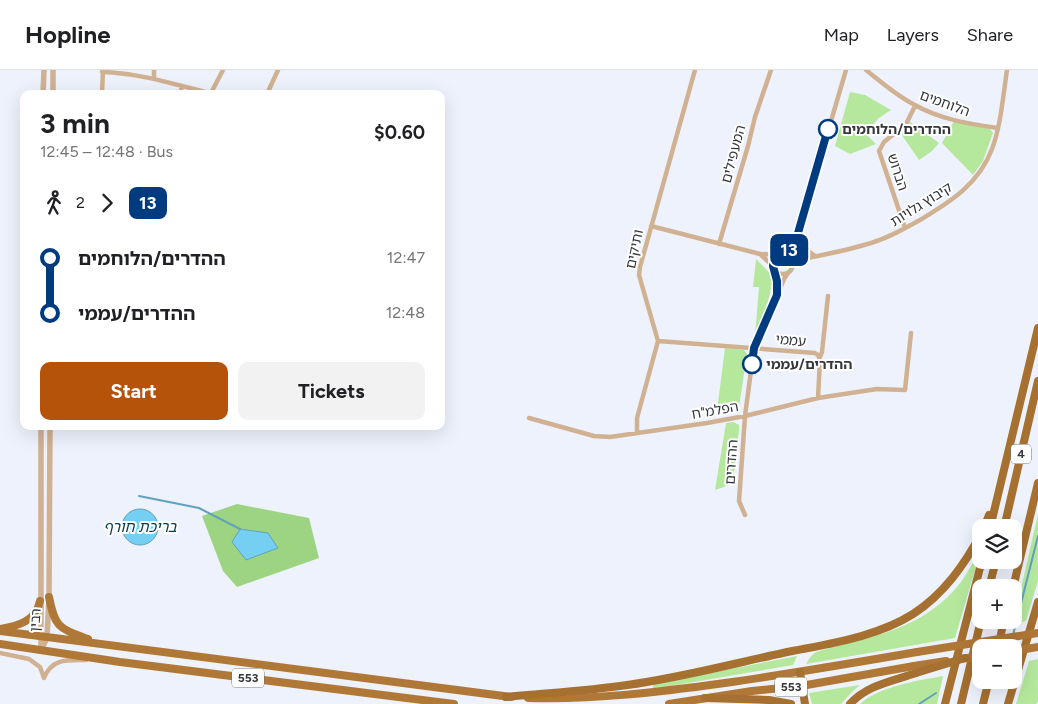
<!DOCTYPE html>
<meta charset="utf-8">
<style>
body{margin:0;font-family:Figtree,"Noto Sans Hebrew",sans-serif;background:#f2f2f2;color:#202124;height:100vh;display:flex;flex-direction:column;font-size:19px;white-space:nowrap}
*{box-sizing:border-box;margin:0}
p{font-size:16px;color:#757577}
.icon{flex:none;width:28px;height:28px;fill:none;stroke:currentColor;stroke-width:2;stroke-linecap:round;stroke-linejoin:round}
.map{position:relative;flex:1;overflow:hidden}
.sheet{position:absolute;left:20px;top:20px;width:425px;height:340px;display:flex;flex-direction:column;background:#fff;border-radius:10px;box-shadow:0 5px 20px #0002}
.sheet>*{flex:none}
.badge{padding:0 10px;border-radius:8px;font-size:18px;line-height:32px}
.tools{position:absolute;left:972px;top:449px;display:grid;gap:10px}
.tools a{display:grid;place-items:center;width:50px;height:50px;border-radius:10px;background:#fff;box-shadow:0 5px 20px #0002;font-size:25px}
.map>.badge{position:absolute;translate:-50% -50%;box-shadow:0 0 0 2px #fff}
.legs{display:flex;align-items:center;gap:8px;height:55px;padding:0 20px;font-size:16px}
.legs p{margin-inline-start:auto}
.summary{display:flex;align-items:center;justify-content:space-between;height:85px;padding:0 20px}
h1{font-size:28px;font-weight:700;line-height:38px}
.cta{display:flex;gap:10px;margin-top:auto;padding:10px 20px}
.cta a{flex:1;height:58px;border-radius:10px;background:#b45309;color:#fff;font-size:20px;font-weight:700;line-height:58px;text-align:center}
.cta a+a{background:#f2f2f2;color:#202124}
ul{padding:0 20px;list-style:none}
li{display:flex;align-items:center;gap:18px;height:55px;font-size:19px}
li i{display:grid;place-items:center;width:8px;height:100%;margin:0 6px;background:currentColor}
li i::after{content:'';width:12px;height:12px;margin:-6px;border:4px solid;border-radius:50%;background:#fff}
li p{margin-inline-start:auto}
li:first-child i{background:linear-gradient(#0000 50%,currentColor 0)}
li:last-child i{background:linear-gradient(currentColor 50%,#0000 0)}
header{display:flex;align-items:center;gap:30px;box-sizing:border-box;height:70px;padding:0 25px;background:#fff;border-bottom:1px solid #e0e0e0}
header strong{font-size:24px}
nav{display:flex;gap:28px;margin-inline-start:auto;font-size:18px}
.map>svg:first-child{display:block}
.green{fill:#b5e89d}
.forest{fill:#9cd481}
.water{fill:#75cff3;stroke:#62a1bc}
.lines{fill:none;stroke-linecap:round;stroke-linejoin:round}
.stream{stroke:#62a1bc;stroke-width:2}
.minor{stroke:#d0b191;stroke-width:4.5}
.tertiary{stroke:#d0b191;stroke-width:5.5}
.primary{stroke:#b07837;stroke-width:8}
.trunk{stroke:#a57030;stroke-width:8}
.primary-bridge{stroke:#b07837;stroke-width:8}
.trunk-bridge{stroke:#a57030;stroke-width:8}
.line-1-casing{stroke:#fff;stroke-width:11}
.line-1{stroke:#003b80;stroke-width:8}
.stop-1-dot{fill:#fff;stroke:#003b80;stroke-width:2.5}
.labels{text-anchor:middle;stroke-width:4;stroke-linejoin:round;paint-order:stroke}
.shield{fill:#fff;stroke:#717275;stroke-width:1}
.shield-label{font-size:12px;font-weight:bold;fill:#34363a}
.street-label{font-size:14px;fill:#34363a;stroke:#fff}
.stop-label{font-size:14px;font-weight:bold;fill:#34363a;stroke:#fff;text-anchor:start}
.water-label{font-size:15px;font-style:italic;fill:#043d4f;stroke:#fff}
</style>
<header>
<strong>Hopline</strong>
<nav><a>Map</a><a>Layers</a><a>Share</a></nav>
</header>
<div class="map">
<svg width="1038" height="634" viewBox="0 0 1038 634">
<rect width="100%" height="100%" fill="#eef2fd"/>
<path class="green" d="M850 22 865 25 891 40 879 48 865 63 876 74 850 84 835 76Z
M909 51 939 73 932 81 919 90 899 61Z
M954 51 990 59 993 63 983 91 973 105 942 73Z
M756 189 772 205C772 227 763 245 755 266L759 217H753Z
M725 278 744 280 747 284 739 337 717 341Z
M733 352 739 355V360L733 414 715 420 726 353Z
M1038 444V511L1026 551 1013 554Z
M981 479 955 568 806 594 811 586 816 582C870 566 923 561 961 512 968 502 974 490 981 479Z
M797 586 793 595 653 619V614Z
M1038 589V632L1036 634H1016L1029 591Z
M943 606 937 634H860C878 617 919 610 943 606Z
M860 615 852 622 841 634H812L809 623Z"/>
<path class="forest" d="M237 434 309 448 319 488 237 517 223 501 202 446Z"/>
<path class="water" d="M122 457a18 18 0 1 1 36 0a18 18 0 1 1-36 0Z
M240 459 268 463 278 478 246 490 232 472Z"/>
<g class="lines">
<path class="stream" d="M139 426 199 438 240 459
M1013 565 1038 466
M1011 578 1012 570
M999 618 1002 610
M919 634 936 623"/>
<path class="minor" d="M866 0C881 12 896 25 913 34 939 49 968 54 998 58
M102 2C140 3 177 15 213 24
M154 9V0
M211 23 223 0
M102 24 103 0
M180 24 182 16
M267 24 278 0
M651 156 760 184 779 185
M905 158 879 81 884 72 906 54 915 36
M797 167 803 177 815 186
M719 174 748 76 755 47 771 0
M773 194a10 10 0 1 1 20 0a10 10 0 1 1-20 0Z
M760 184 773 196
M784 184 794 173
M792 190 797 167 846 0
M793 191C817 186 841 182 864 175 884 170 902 160 920 150 950 132 979 114 992 79 1001 55 1003 26 1007 0
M775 201 777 211V221
M658 271 815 283 818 285 820 290 818 328
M820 287 822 282 828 226
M529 348 594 366 610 367 707 353 745 346 818 328 877 319 905 320 911 263
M637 363V348L658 271 639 205 640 197 695 0
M745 445 739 431 745 346 754 278 784 209 788 203
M0 583 29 589 40 597 44 608
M44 608C52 588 67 590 86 590"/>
<path class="tertiary" d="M43 24 44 0
M53 24V0
M41 356V579
M41 580 47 568 49 527 50 356"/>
<path class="primary" d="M49 527C55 558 59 558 88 569
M0 559C18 556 36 551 40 531
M0 561 511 627
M0 574 120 592 454 634
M528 628C595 630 659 622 725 613 789 604 853 593 917 582
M669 634 752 621 801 616 914 596"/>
<path class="trunk" d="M984 458 989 445
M990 458 1038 258
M1004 458 1038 311
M989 518 996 490
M1013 518 1038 413
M998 578 1004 550
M800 602 805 634
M506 627C547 623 587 621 627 615 680 608 731 594 783 583 826 574 875 568 913 544 944 524 964 495 981 464
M705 628 769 630 791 634
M850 634C867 615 893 611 916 603
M945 634 982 490
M961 634 981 550
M983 634 989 610
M1008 634 1038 532"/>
<path class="primary-bridge" d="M1014 581 1038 577
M917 582 1038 563
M960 589 981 586
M914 596 946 591"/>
<path class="trunk-bridge" d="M916 603 965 588"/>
</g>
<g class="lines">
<defs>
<path id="line-1" d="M752 294 754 278 777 225V211L773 196 774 190 779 185 788 182 796 170 828 59"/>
</defs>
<use href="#line-1" class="line-1-casing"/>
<use href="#line-1" class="line-1"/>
</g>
<g class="stop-1-dot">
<circle cx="828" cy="59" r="9"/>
<circle cx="752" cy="294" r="9"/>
</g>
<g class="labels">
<g class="shield">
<rect x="1011" y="374.5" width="20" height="19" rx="4"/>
<rect x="232" y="598.5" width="32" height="19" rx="4"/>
<rect x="775" y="607.5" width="32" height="19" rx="4"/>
</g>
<g class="shield-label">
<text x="1021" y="388">4</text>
<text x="248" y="612">553</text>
<text x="791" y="621">553</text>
</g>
<g class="street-label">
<text transform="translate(945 33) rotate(20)" y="5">הלוחמים</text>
<text transform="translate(733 84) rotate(-75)" y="5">המעפילים</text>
<text transform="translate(898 102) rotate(72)" y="5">הברוש</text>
<text transform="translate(921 134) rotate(-32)" y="5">קיבוץ גלויות</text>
<text transform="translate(634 179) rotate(-78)" y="5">ותיקים</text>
<text transform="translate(791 270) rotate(5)" y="5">עממי</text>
<text transform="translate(715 340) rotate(-10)" y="5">הפלמ"ח</text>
<text transform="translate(731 392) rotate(-86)" y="5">ההדרים</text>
<text transform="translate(35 550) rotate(-86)" y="5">רבין</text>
</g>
<g class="stop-label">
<text x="842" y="64">ההדרים/הלוחמים</text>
<text x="766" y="299">ההדרים/עממי</text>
</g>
<g class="water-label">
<text x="140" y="462">בריכת חורף</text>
</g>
</g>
</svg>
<div class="tools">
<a><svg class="icon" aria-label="layers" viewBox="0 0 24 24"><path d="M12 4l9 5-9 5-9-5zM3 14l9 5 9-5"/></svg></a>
<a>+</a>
<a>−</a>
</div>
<b class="badge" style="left:789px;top:180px;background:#003b80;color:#fff">13</b>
<section class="sheet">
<div class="summary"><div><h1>3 min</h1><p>12:45 – 12:48 · Bus</p></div><b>$0.60</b></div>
<div class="legs"><svg class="icon" aria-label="walk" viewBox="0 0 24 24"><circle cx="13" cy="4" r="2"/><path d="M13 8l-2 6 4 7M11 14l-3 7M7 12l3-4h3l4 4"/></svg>2<svg class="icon" aria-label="forward" viewBox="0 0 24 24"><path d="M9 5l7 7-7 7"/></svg><b class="badge" style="background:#003b80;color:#fff">13</b></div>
<ul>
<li><i style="color:#003b80"></i><b>ההדרים/הלוחמים</b><p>12:47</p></li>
<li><i style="color:#003b80"></i><b>ההדרים/עממי</b><p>12:48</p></li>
</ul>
<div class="cta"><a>Start</a><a>Tickets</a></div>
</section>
</div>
